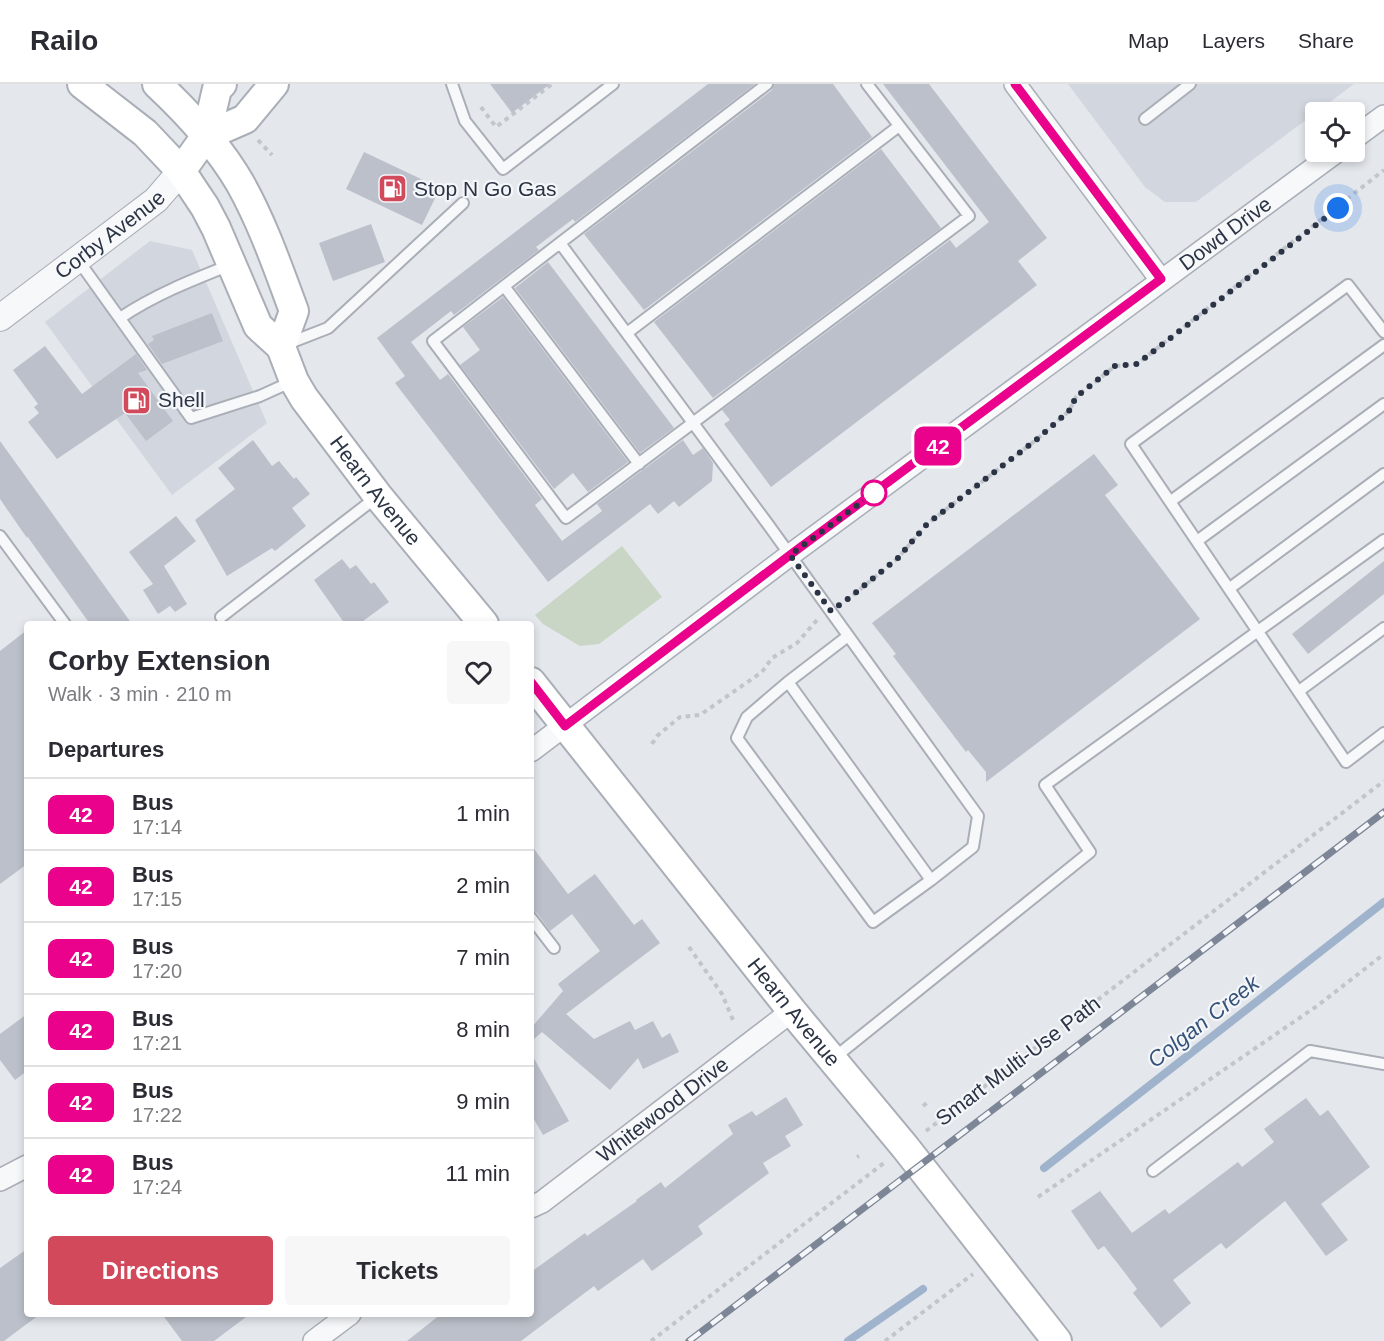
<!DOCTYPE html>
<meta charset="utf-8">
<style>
body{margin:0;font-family:Helvetica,sans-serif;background:#f7f7f7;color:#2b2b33;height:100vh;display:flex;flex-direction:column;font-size:22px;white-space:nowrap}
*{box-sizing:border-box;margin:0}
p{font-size:20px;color:#7c7c81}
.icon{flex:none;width:33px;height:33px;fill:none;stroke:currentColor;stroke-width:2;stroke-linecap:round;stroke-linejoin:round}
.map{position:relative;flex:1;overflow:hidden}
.panel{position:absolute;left:24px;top:537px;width:510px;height:696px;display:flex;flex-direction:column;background:#fff;border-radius:6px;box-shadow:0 3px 9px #0003}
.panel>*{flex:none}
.badge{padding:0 12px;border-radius:9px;font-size:21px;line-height:39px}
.tools{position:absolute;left:1305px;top:18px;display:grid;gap:12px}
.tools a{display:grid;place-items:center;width:60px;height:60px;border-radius:6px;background:#fff;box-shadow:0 3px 9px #0003;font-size:30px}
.you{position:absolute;width:30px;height:30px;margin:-15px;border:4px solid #fff;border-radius:50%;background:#1a73e8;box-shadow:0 0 0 9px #1a73e833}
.map>.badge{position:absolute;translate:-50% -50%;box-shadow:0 0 0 3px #fff}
h2{padding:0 24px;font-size:22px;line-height:54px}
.round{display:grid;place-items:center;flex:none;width:63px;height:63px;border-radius:6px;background:#f7f7f7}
.head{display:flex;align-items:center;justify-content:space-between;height:102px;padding:0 24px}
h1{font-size:28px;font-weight:800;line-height:45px}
.cta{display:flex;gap:12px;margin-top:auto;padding:12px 24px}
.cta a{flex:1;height:69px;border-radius:6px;background:#d1495b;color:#fff;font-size:24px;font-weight:800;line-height:69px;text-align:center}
.cta a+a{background:#f7f7f7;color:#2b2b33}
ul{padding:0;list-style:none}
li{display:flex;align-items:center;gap:18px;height:72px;padding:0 24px;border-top:2px solid #e1e1e2}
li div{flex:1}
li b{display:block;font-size:22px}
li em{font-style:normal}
li .badge{min-width:66px;font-weight:700;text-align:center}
header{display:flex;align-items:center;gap:36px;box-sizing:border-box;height:84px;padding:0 30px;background:#fff;border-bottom:2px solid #e1e1e2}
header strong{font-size:28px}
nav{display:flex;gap:33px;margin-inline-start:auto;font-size:21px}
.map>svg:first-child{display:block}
.built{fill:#d2d6de}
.green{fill:#c9d6c5}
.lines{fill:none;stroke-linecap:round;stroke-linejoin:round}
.stream{stroke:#9fb4cc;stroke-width:8}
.building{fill:#bbc0ca}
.service-casing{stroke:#a9aeb7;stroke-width:14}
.minor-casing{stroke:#a9aeb7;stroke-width:24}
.tertiary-casing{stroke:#a9aeb7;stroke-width:28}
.secondary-casing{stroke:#a9aeb7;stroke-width:32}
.path{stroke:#c2c5cb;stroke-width:4;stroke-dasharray:4.5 4.5;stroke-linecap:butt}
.service{stroke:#f7f8fa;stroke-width:10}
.minor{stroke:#f7f8fa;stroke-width:21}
.tertiary{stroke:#f7f8fa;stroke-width:26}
.secondary{stroke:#fff;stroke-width:28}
.rail-casing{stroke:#7d8696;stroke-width:7}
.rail{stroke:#f4f6f9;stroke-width:4.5;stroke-dasharray:14;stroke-linecap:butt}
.line-casing{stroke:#fff;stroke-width:14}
.line{stroke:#ea028c;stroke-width:9}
.walk{stroke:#2b3445;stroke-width:6;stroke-dasharray:0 10.8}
.stop-dot{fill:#fff;stroke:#ea028c;stroke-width:3}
.labels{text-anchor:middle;stroke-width:4.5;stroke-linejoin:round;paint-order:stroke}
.poi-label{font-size:21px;fill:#2b3445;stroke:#f4f6f9;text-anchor:start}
.street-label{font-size:21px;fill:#2b3445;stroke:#f4f6f9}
.water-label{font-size:22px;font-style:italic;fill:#34527a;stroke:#f4f6f9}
</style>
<header>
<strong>Railo</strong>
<nav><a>Map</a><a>Layers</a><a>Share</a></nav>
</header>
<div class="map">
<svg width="1384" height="1257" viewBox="0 0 1384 1257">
<rect width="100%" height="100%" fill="#e4e7ec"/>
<path class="built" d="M1068 0H1354L1196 118H1165L1145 103Z
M150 157 192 166 267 339 172 411 45 238Z"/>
<path class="green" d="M622 462 662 513 599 560 580 562 543 540 535 531Z"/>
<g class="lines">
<path class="stream" d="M1044 1084 1384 818
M848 1257 923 1205"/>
</g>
<path class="building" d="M490 0H550L512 29Z
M708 0H755L575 138 573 135 536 163 539 166 454 231 451 227 411 258 440 296 448 290 542 415 535 421 562 457 602 427 597 420 683 356 693 371 703 364 713 379 712 397 679 423 674 417 658 430 650 420 548 498 395 299 405 292 377 254Z
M774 0H833L872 53 644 226 584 150 772 6Z
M883 0H929L1047 154 1018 177 1037 201 771 403 724 340 730 336 722 326 950 156 956 164 989 138Z
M881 65 941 144 713 314 654 238Z
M364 68 440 104 422 141 346 105Z
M371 140 385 178 333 197 319 159Z
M548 178 674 344 640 369 515 204Z
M503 213 628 378 588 408 573 389 554 405 460 281 480 266 463 243Z
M212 229 223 257 162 280 148 260 154 256 152 252Z
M45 262 82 310 136 270 147 286 138 289 173 337 146 357 125 329 57 375 28 338 39 329 34 323 38 320 13 286Z
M253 356 272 382 279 377 294 395 296 393 310 410 292 424 306 442 275 467 272 464 227 492 195 436 235 405 218 384Z
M0 357 132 540H90L27 452V454L0 415Z
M1094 370 1118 401 1105 411 1200 535 986 698V688L968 666 966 668 893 572 896 570 872 539Z
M176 432 196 457 164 482 187 520 175 528 170 522 158 530 143 506 153 500 129 468Z
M342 475 350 485 356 481 371 500 374 498 389 518 359 540H345L314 496Z
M1384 477V510L1308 570 1292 550Z
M27 546V780L0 800V567Z
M531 761 568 810 595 790 634 841 642 835 660 859 566 930 594 955 630 937 635 946 653 937 662 954 670 949 679 968 643 985 638 974 610 1006 542 948 534 955 531 951V944L563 907 558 900 600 867 572 830 550 847 537 829 531 827Z
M27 930V987L15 996 0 976V950Z
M531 969 569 1037 543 1051 531 1030Z
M786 1013 803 1041 785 1052 791 1062 763 1079 769 1089 698 1142 703 1150 652 1187 643 1175 598 1207 594 1202 521 1257H407L441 1230H531V1188L585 1149 587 1152 637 1117 636 1116 661 1098 665 1104 733 1050 728 1041 752 1027 756 1032Z
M1306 1014 1320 1032 1328 1026 1370 1083 1321 1120 1348 1156 1326 1172 1285 1117 1226 1165 1221 1159 1173 1196 1191 1219 1161 1244 1133 1209 1137 1205 1122 1185 1104 1162 1098 1166 1071 1127 1100 1107 1132 1149 1165 1125 1169 1130 1238 1078 1242 1083 1274 1058 1264 1045Z
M27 1165V1230H34L36 1233 4 1257H0V1184Z
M162 1230H250L214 1257H182Z"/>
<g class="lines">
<defs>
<path id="service" d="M452 0 465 37 503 85 613 0
M767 0 560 159 767 439 978 732 973 763 931 796 873 838 737 654 747 633 788 598 848 552
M1145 35 1190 0
M560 159 433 257 566 434 969 132 867 0
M78 176 191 334 260 312 293 297
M504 202 639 380
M120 234C154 211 192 196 230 181
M1384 248 1348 201 1131 360 1346 678 1384 649
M627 249 899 42
M287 260 328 244 463 119
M1171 417 1384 261
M0 452 65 540
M1197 457 1384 320
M1230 504 1384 390
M221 533 378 412
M788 598 931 796
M1299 607 1384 544
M531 834 554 864
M834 974 1090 768 1045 701 1384 456
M1153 1087 1310 967 1384 980"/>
<g id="minor">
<path d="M1015 0 1161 196"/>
<path d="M1354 54 1384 32"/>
<path id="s1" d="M531 667 790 471 1336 68"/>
<path d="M0 1096 27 1082"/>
<path id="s2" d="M531 1123 542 1118 792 927"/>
<path d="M314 1257 350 1230"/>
</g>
<g id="tertiary">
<path id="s3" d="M0 234 156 116 181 87"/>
</g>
<g id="secondary">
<path id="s4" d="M82 0 145 49 181 87 205 123 216 144 258 242 281 263 294 297 304 314 378 412 484 540"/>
<path d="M157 0C188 29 219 63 240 99 263 140 278 184 294 227L281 263"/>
<path d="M206 52 245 35 274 0"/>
<path d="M181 87 206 52 217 5 222 0"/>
<path id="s5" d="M531 598 792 927 905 1063 1057 1257"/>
</g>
</defs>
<use href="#service" class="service-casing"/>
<use href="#minor" class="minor-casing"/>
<use href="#tertiary" class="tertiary-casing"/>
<use href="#secondary" class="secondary-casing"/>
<path class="path" d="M481 23 496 43 552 0
M258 56 272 71
M846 517 898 474 927 440 1036 356 1069 327 1076 313 1115 282 1137 280 1384 86
M652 660 657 652 680 633 700 631 762 588 772 574 797 559 817 536
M689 863 722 910 733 936
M923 1022 928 1018
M926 1047 1384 697
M857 1073 859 1072
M1038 1113 1317 922 1384 870
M651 1257 884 1079
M885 1257 973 1190"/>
<use href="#service" class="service"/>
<use href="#minor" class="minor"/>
<use href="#tertiary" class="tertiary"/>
<use href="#secondary" class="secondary"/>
<defs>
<path id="rail" d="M689 1257 1384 728"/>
</defs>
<use href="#rail" class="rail-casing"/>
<use href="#rail" class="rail"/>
</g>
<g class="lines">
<defs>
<path id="line" d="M531 598 565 642 790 471 1161 195 1015 0"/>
</defs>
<use href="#line" class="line-casing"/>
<use href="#line" class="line"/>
<path class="walk" d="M874 409 790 471 831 527 849 514 898 474 927 440 1036 356 1069 327 1076 313 1115 282 1137 280 1338 124"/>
</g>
<defs>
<symbol id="fuel-square" viewBox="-11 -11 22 22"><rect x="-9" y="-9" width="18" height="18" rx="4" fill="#d1495b" stroke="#f4f6f9"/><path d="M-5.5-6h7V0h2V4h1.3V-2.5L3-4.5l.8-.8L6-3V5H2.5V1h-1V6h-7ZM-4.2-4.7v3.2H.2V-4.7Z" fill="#fff"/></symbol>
</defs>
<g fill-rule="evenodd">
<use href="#fuel-square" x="376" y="88" width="33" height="33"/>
<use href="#fuel-square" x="120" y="300" width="33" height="33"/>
</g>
<circle class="stop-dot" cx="874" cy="409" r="12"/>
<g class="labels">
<g class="poi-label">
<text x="414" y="112">Stop N Go Gas</text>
<text x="158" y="323">Shell</text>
</g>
<g class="street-label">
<text dy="7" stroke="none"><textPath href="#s3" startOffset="138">Corby Avenue</textPath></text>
<text dy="7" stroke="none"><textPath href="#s1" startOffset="866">Dowd Drive</textPath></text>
<text dy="7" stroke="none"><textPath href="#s4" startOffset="510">Hearn Avenue</textPath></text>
<text dy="7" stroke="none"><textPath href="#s5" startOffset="422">Hearn Avenue</textPath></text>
<text transform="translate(1018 977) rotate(-37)" y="7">Smart Multi-Use Path</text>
<text dy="7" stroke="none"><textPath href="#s2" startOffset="164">Whitewood Drive</textPath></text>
</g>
<g class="water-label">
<text transform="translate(1203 937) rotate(-38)" y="8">Colgan Creek</text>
</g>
</g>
</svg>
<div class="tools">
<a><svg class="icon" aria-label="locate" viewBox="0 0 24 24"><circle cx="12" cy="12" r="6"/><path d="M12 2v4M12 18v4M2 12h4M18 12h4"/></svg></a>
</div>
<div class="you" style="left:1338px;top:124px"></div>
<b class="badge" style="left:938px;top:362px;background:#ea028c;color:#fff">42</b>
<section class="panel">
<div class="head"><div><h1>Corby Extension</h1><p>Walk · 3 min · 210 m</p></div><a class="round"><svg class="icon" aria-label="heart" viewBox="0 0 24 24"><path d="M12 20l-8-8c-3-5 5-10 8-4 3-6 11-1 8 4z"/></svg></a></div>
<h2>Departures</h2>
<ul>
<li><span class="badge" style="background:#ea028c;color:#fff">42</span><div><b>Bus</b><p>17:14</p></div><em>1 min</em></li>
<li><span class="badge" style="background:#ea028c;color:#fff">42</span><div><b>Bus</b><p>17:15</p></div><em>2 min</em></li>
<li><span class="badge" style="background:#ea028c;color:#fff">42</span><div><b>Bus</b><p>17:20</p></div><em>7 min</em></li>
<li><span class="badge" style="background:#ea028c;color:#fff">42</span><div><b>Bus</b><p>17:21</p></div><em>8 min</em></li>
<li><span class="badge" style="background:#ea028c;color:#fff">42</span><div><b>Bus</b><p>17:22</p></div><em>9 min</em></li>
<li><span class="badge" style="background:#ea028c;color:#fff">42</span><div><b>Bus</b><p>17:24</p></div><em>11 min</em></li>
</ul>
<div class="cta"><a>Directions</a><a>Tickets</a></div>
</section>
</div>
